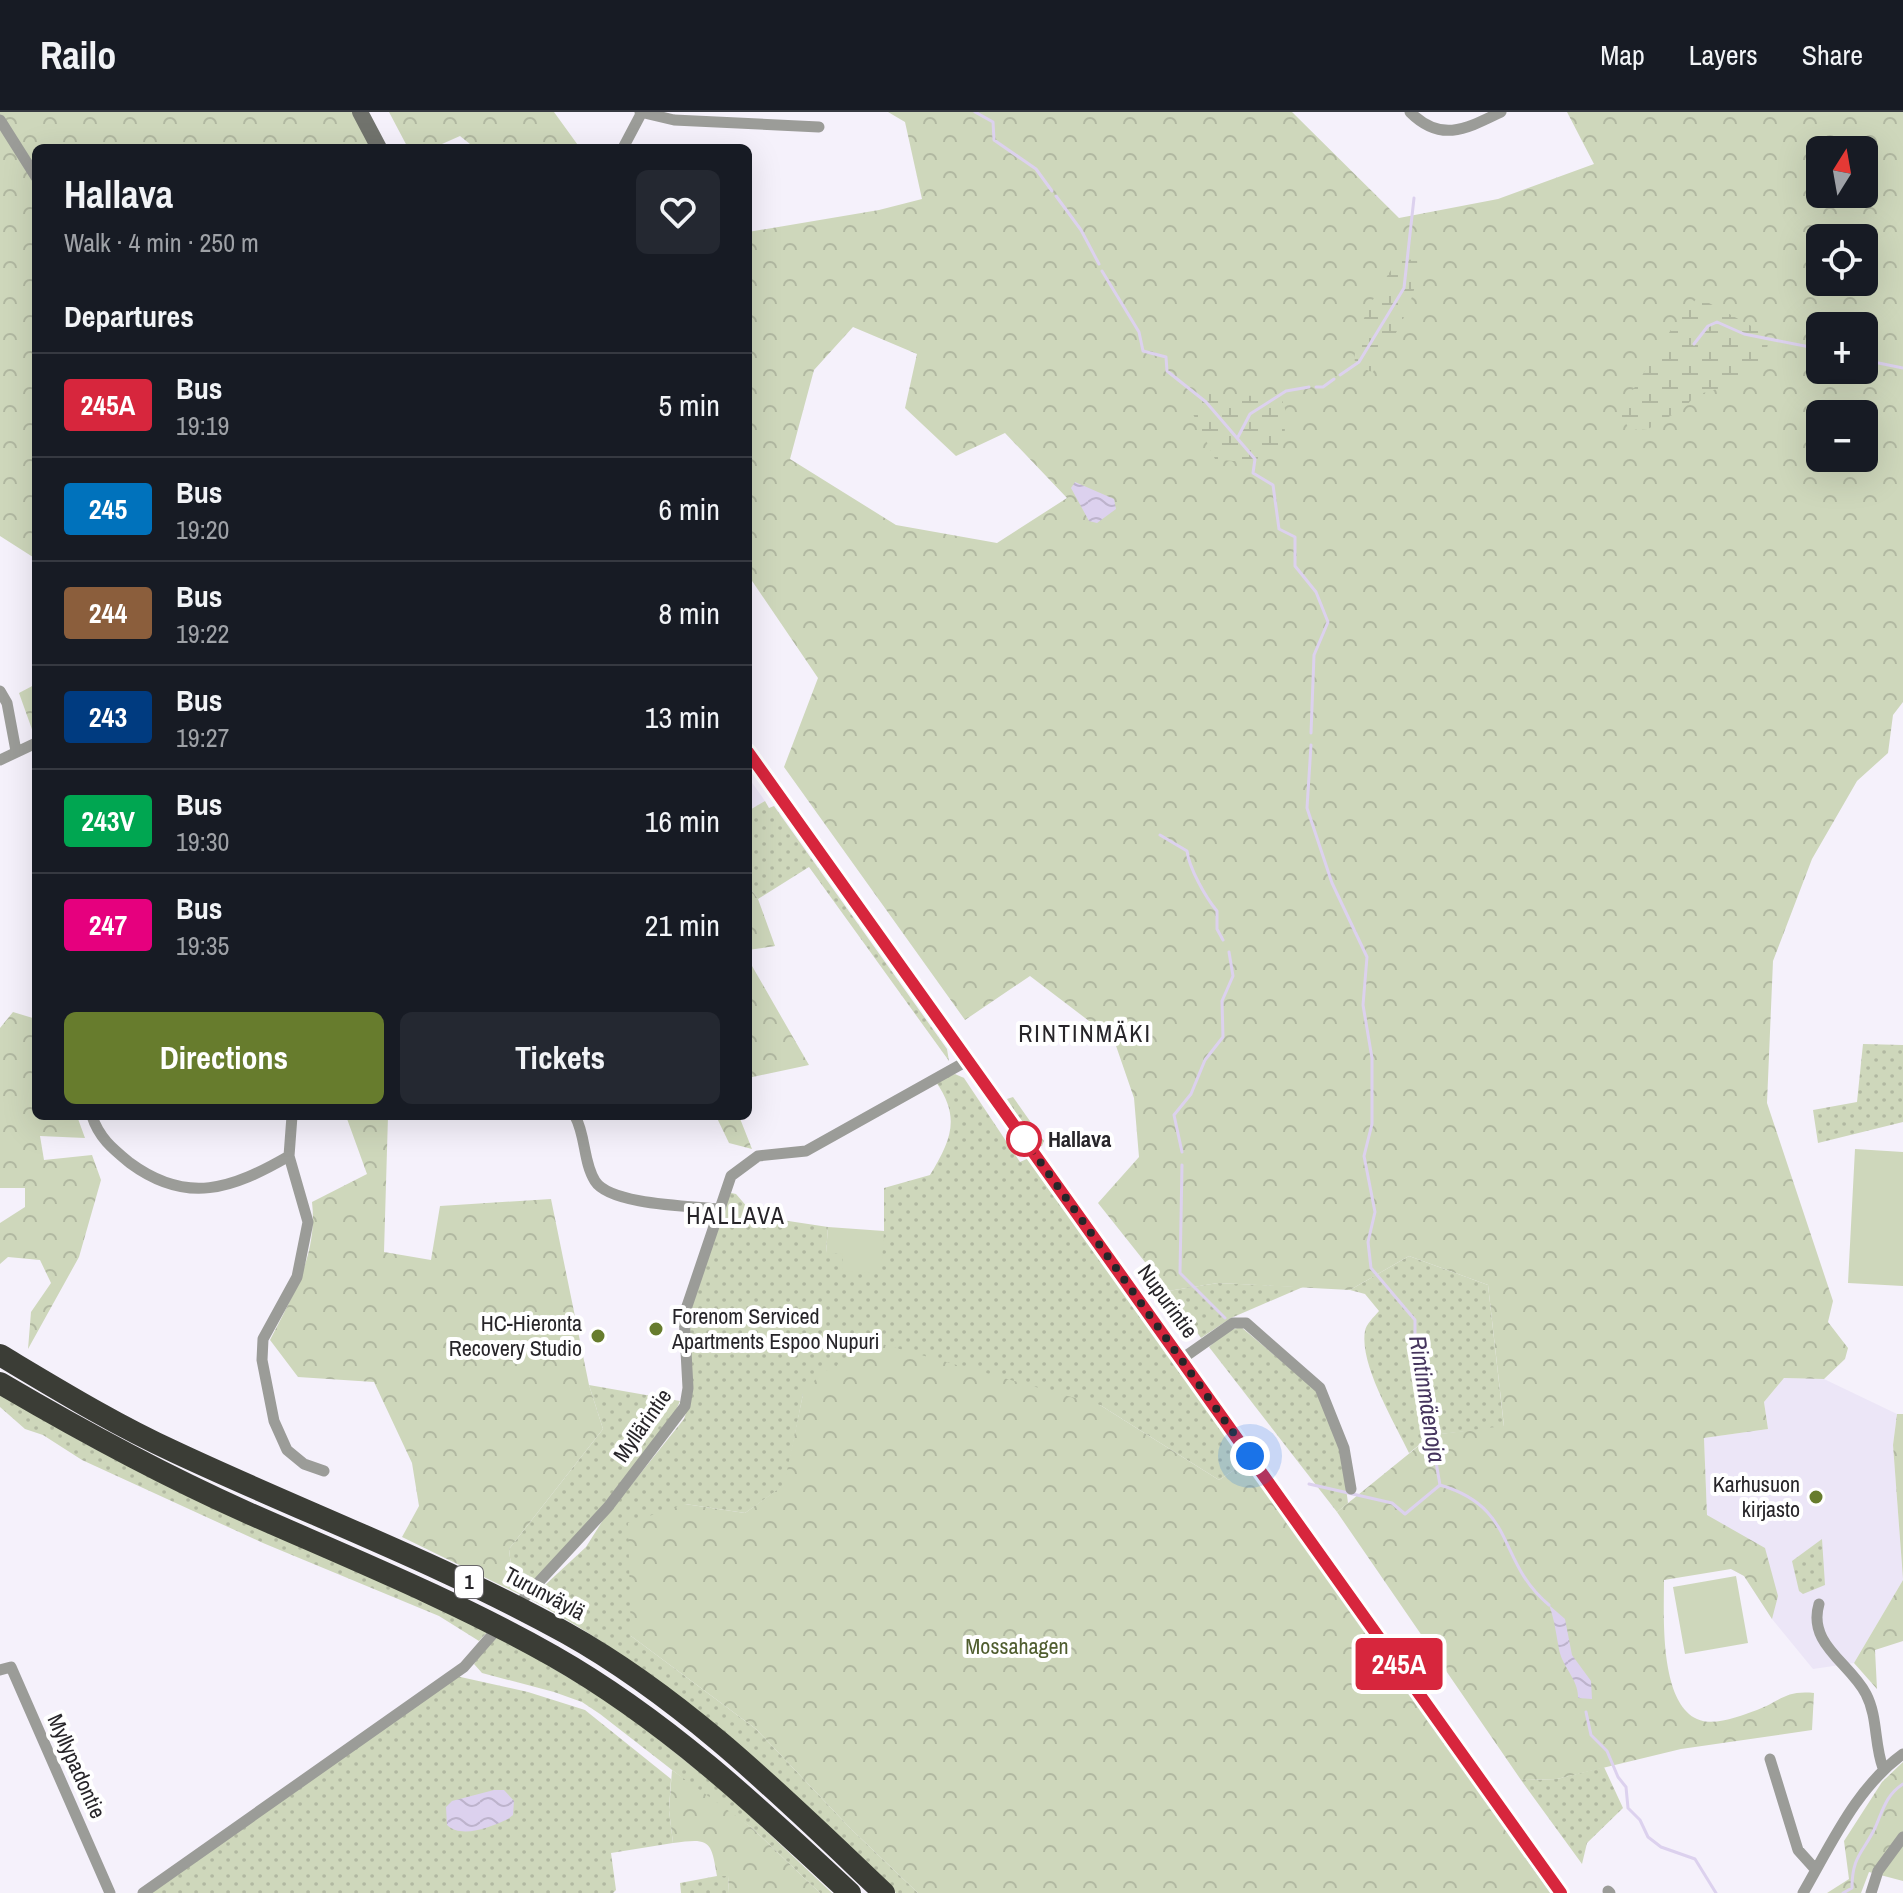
<!DOCTYPE html>
<meta charset="utf-8">
<style>
body{margin:0;font-family:"Archivo Narrow",sans-serif;background:#242831;color:#f1f3f6;height:100vh;display:flex;flex-direction:column;font-size:30px;white-space:nowrap}
*{box-sizing:border-box;margin:0}
p{font-size:26px;color:#9ea1a6}
.icon{flex:none;width:44px;height:44px;fill:none;stroke:currentColor;stroke-width:2;stroke-linecap:round;stroke-linejoin:round}
.map{position:relative;flex:1;overflow:hidden}
.side{position:absolute;left:32px;top:32px;width:720px;height:976px;display:flex;flex-direction:column;background:#171b24;border-radius:12px;box-shadow:0 8px 32px #0002}
.side>*{flex:none}
.badge{padding:0 16px;border-radius:6px;font-size:28px;line-height:52px}
.needle{width:52px;rotate:11deg}
.fabs{position:absolute;left:1806px;top:24px;display:grid;gap:16px}
.fabs a{display:grid;place-items:center;width:72px;height:72px;border-radius:12px;background:#171b24;box-shadow:0 8px 32px #0002;font-size:40px}
.you{position:absolute;width:40px;height:40px;margin:-20px;border:6px solid #fff;border-radius:50%;background:#1a73e8;box-shadow:0 0 0 12px #1a73e833}
.map>.badge{position:absolute;translate:-50% -50%;box-shadow:0 0 0 4px #fff}
h2{padding:0 32px;font-size:30px;line-height:72px}
.round{display:grid;place-items:center;flex:none;width:84px;height:84px;border-radius:12px;background:#242831}
.headline{display:flex;align-items:center;justify-content:space-between;height:136px;padding:0 32px}
h1{font-size:38px;font-weight:800;line-height:60px}
.button{display:flex;gap:16px;margin-top:auto;padding:16px 32px}
.button a{flex:1;height:92px;border-radius:12px;background:#677c2d;color:#fff;font-size:32px;font-weight:800;line-height:92px;text-align:center}
.button a+a{background:#242831;color:#f1f3f6}
ul{padding:0;list-style:none}
li{display:flex;align-items:center;gap:24px;height:104px;padding:0 32px;border-top:2px solid #363941}
li div{flex:1}
li b{display:block;font-size:30px}
li em{font-style:normal}
li .badge{min-width:88px;font-weight:700;text-align:center}
header{display:flex;align-items:center;gap:48px;box-sizing:border-box;height:112px;padding:0 40px;background:#171b24;border-bottom:2px solid #363941}
header strong{font-size:38px}
nav{display:flex;gap:44px;margin-inline-start:auto;font-size:28px}
.map>svg:first-child{display:block}
.built{fill:#ece6f7}
.grass{fill:url(#grass-dots)}
.forest{fill:url(#forest-crowns);fill-rule:evenodd}
.wetland{fill:url(#wetland-marsh)}
.pitch{fill:#ced7bb}
.water{fill:url(#water-waves)}
.lines{fill:none;stroke-linecap:round;stroke-linejoin:round}
.stream{stroke:#dcd1ee;stroke-width:3}
.street{stroke:#9b9c98;stroke-width:11}
.secondary{stroke:#71736d;stroke-width:16}
.highway{stroke:#3b3d36;stroke-width:22}
.line-casing{stroke:#fff;stroke-width:18}
.line{stroke:#d7263d;stroke-width:12}
.walk{stroke:#272529;stroke-width:8;stroke-dasharray:0 14.4}
.stop-dot{fill:#fff;stroke:#d7263d;stroke-width:4}
.poi-dot{fill:#677c2d;stroke:#fff;stroke-width:3}
.labels{text-anchor:middle;stroke-width:8;stroke-linejoin:round;paint-order:stroke}
.shield{fill:#fff;stroke:#686669;stroke-width:2}
.shield-label{font-size:20px;font-weight:bold;fill:#272529}
.stop-label{font-size:22px;font-weight:bold;fill:#272529;stroke:#fff;text-anchor:start}
.street-label{font-size:22px;fill:#272529;stroke:#fff}
.poi-label{font-size:22px;fill:#272529;stroke:#fff;text-anchor:end}
.park-label{font-size:22px;fill:#4f5d2e;stroke:#fff}
.neighbourhood-label{font-size:24px;letter-spacing:2px;fill:#272529;stroke:#fff}
.water-label{font-size:24px;font-style:italic;fill:#46355e;stroke:#fff}
</style>
<header>
<strong>Railo</strong>
<nav><a>Map</a><a>Layers</a><a>Share</a></nav>
</header>
<div class="map">
<svg width="1903" height="1781" viewBox="0 0 1903 1781">
<defs>
<pattern id="grass-dots" width="8" height="8" patternUnits="userSpaceOnUse" patternTransform="scale(2)"><rect width="8" height="8" fill="#ced7bb"/><path d="M2 2h.1M6 6h.1" fill="none" stroke="#b1b8a1" stroke-width="1.8" stroke-linecap="round"/></pattern>
<pattern id="forest-crowns" width="20" height="18" patternUnits="userSpaceOnUse" patternTransform="scale(2)"><rect width="20" height="18" fill="#ced7bb"/><path d="M2 6a3 3 0 1 1 6 0M12 15a3 3 0 1 1 6 0" fill="none" stroke="#b1b8a1"/></pattern>
<pattern id="wetland-marsh" width="20" height="14" patternUnits="userSpaceOnUse" patternTransform="scale(2)"><rect width="20" height="14" fill="#ced7bb"/><path d="M1 5h8M5 5V1M11 12h8M15 12V8" fill="none" stroke="#b1b8a1"/></pattern>
<pattern id="water-waves" width="16" height="10" patternUnits="userSpaceOnUse" patternTransform="scale(2)"><rect width="16" height="10" fill="#dcd1ee"/><path d="M0 5q4-4 8 0t8 0" fill="none" stroke="#bdb3cc"/></pattern>
</defs>
<rect width="100%" height="100%" fill="#f5f1fb"/>
<path class="built" d="M748 665 765 689 748 699Z
M1784 1266 1824 1267 1897 1302 1893 1333 1903 1468 1854 1551 1813 1557 1772 1507 1744 1464 1731 1457 1708 1429 1704 1326 1768 1317 1764 1290Z"/>
<path class="grass" d="M765 689 769 696 774 694 947 937 949 949 809 755 758 787 748 773V699Z
M1863 932 1903 933V1010L1818 1031 1813 998 1857 990Z
M955 962 964 966 1020 1050 1029 1046 1246 1350 1219 1368 1100 1293 803 1282 785 1373 745 1401 685 1392 631 1524 756 1617 851 1717 918 1781H896C781 1671 671 1563 530 1487L586 1435 603 1408 684 1307 689 1292 688 1204 727 1080 736 1082 755 1104 828 1115 826 1141 884 1119V1076L930 1063C951 1028 961 1006 936 970Z
M1013 985 1044 1029 1042 1034H1037L1007 987Z
M1409 1144 1488 1173 1504 1315 1432 1323 1409 1341C1395 1311 1359 1252 1365 1219 1366 1212 1374 1205 1379 1199L1365 1182 1350 1178Z
M1218 1171 1303 1175 1231 1206 1201 1226 1168 1179Z
M1241 1215 1317 1279 1341 1339 1348 1391 1337 1400 1209 1235 1227 1219Z
M589 1273 680 1289 673 1305 601 1396 535 1467 511 1454 509 1437 603 1317Z
M0 1283 93 1336 489 1518 479 1529 439 1504 263 1431 82 1348 43 1323 25 1317 0 1295Z
M1822 1427 1825 1473 1803 1482 1799 1479 1792 1449Z
M496 1522 619 1596 727 1682 832 1781H820L751 1715 721 1696 600 1602 582 1590 554 1580 482 1561 474 1552Z
M456 1564 528 1580 585 1598 671 1667 669 1698 673 1731 611 1741 616 1778 613 1781H148Z
M1604 1655 1623 1696 1587 1731 1582 1752 1521 1668 1557 1667Z
M717 1764H728L729 1781H681L680 1771Z"/>
<path class="forest" d="M0 0H354L372 36H36V447L0 424Z
M389 0H554L580 36H475L460 24 433 36H408Z
M888 0H1292L1399 106 1498 87 1594 52 1567 0H1903V590L1893 603 1888 641 1857 669 1812 747 1773 849 1767 991 1833 1189 1828 1210 1848 1236 1845 1247 1824 1267 1784 1266 1764 1290 1768 1317 1704 1326 1707 1403 1765 1436 1778 1484 1772 1507 1744 1464 1731 1457 1664 1468C1664 1503 1659 1589 1697 1607 1714 1615 1740 1604 1757 1598 1781 1589 1785 1578 1814 1581L1812 1618 1681 1637 1557 1667 1521 1668 1337 1400 1432 1323 1504 1314 1488 1173 1409 1144 1350 1178 1218 1171 1168 1179 1098 1091 1139 1045 1134 986 1114 928 1030 864 965 908 784 655 818 566 748 463V120L879 98 922 87 905 10ZM1820 38H1864V82H1820ZM1820 126H1864V170H1820ZM1820 214H1864V258H1820ZM853 215 917 242 905 296 956 344 1005 321 1067 386 997 431 896 413 790 347 814 258ZM1820 302H1864V346H1820Z
M36 572V621L34 623 19 581Z
M748 773 758 787 775 834 748 838Z
M748 847 809 953 748 966Z
M13 900 36 907V1004H77L85 1026 40 1024 44 1048 92 1043 101 1068 79 1145 28 1237 31 1200 51 1171 40 1148 8 1145 0 1152V1111L25 1095V1076H0V916Z
M346 1004H388L384 1140 431 1148 440 1094 551 1087 589 1273 603 1317 509 1437 511 1454 535 1467 521 1483 402 1425 419 1394 412 1351 374 1270 298 1265 270 1228C293 1183 318 1142 312 1090L367 1062Z
M716 1004H739L752 1037 729 1031Z
M878 1231 1100 1293 1219 1368 1246 1350 1553 1781H918L851 1717 756 1617 631 1524 628 1411 685 1392 745 1401 784 1373 803 1282 820 1262Z
M1897 1302H1903V1467L1893 1333Z
M1903 1468V1529L1875 1538 1877 1577 1854 1551Z
M1903 1650V1769L1869 1760 1861 1781H1827L1849 1767 1844 1729 1882 1670Z
M672 1658 751 1715 820 1781H729L728 1764H717C711 1728 710 1726 673 1731L669 1698Z"/>
<path class="wetland" d="M1417 147C1420 188 1393 226 1373 260L1355 254C1352 217 1377 179 1397 149Z
M1698 185 1753 215 1769 228 1764 248 1731 273 1696 283 1684 296 1648 317 1630 318 1619 300 1674 213Z
M1209 282 1281 285 1286 300 1284 331C1261 351 1243 351 1215 347L1192 300Z"/>
<path class="pitch" d="M1855 1037 1903 1040V1174L1848 1171Z
M828 1115 884 1119 881 1161 842 1159 843 1142 826 1141Z
M1736 1464 1748 1531 1685 1542 1673 1475Z"/>
<path class="water" d="M1075 370 1114 387 1116 397 1097 411 1089 409 1071 376Z
M1549 1493 1565 1507 1572 1543 1591 1569 1592 1587 1578 1586C1579 1568 1562 1555 1559 1537 1556 1522 1555 1509 1549 1493Z
M494 1678H504L514 1689 513 1703 508 1707C491 1715 461 1727 447 1713L446 1695 452 1689Z"/>
<g class="lines">
<path class="stream" d="M975 0 993 10 994 28 1036 57 1052 79
M1056 84 1081 118 1099 152
M1102 159 1139 220 1143 239 1166 245 1167 259 1206 290 1255 347 1253 361 1273 373 1279 417 1295 425V454L1316 480 1328 510 1314 543 1311 621
M1694 232 1708 214 1717 210 1744 222 1820 237
M1864 248 1903 256
M1340 263 1359 250 1404 176 1414 86
M1316 275H1323L1334 267
M1238 325 1250 302 1286 279 1309 275
M1311 633 1307 696 1332 771 1367 845 1363 893 1372 946V1012L1364 1044 1375 1100 1368 1130 1371 1156 1415 1208V1229L1440 1373
M1160 723 1187 739C1189 756 1206 786 1217 799V817L1223 828
M1182 1040 1174 1003 1191 982 1205 948 1223 925 1222 889 1233 864 1229 840
M1182 1053 1180 1161 1225 1206
M1309 1372 1392 1391 1405 1402 1440 1373
M1440 1373C1518 1396 1496 1449 1549 1493
M1586 1600 1591 1623 1607 1639 1618 1665 1626 1675 1628 1696 1640 1708 1648 1725 1661 1735 1695 1747 1716 1781
M1843 1781 1852 1776C1852 1744 1863 1741 1875 1716 1883 1698 1886 1683 1903 1672"/>
<path class="street" d="M640 0 674 8 819 15
M1410 0C1441 31 1466 17 1501 0
M0 8 36 65
M623 36 642 0
M0 579 7 591 16 639
M0 648 36 631
M92 1004C99 1026 113 1037 130 1051 187 1093 232 1077 289 1044
M292 1004 289 1044 308 1110 297 1165 263 1227 262 1248 274 1309 287 1338 304 1352 324 1359
M575 1004C586 1024 583 1050 595 1069 610 1093 691 1094 719 1097
M1183 1246 1233 1211H1246L1320 1276 1344 1336 1351 1377
M524 1486 608 1395 685 1294 688 1276 684 1203 731 1064 758 1044 806 1039 967 949
M1819 1492C1807 1532 1850 1551 1866 1582 1878 1605 1874 1632 1883 1656
M0 1558 11 1555 110 1781
M1770 1647 1798 1738 1816 1758
M1608 1779 1610 1781
M143 1781 464 1555 492 1523
M1803 1781C1832 1731 1856 1676 1903 1642
M1871 1781 1878 1759 1903 1725"/>
<path class="secondary" d="M360 0 379 36
M748 640 1560 1781"/>
<path class="highway" d="M0 1243C57 1277 114 1312 175 1340 305 1401 440 1451 566 1521 686 1588 785 1687 884 1781
M0 1271C80 1318 161 1362 246 1400 350 1446 454 1488 553 1544 664 1607 757 1694 850 1781"/>
</g>
<g class="lines">
<defs>
<path id="line" d="M748 640 1561 1781"/>
</defs>
<use href="#line" class="line-casing"/>
<use href="#line" class="line"/>
<path class="walk" d="M1024 1027 1250 1344"/>
</g>
<circle class="stop-dot" cx="1024" cy="1027" r="16"/>
<g class="poi-dot">
<circle cx="656" cy="1217" r="8"/>
<circle cx="598" cy="1224" r="8"/>
<circle cx="1816" cy="1385" r="8"/>
</g>
<g class="labels">
<rect class="shield" x="455" y="1454" width="28" height="32" rx="6"/>
<g class="shield-label">
<text x="469" y="1477">1</text>
</g>
<g class="stop-label">
<text x="1048" y="1035">Hallava</text>
</g>
<g class="street-label">
<text transform="translate(1168 1189) rotate(54)" y="8">Nupurintie</text>
<text transform="translate(642 1313) rotate(-55)" y="8">Myllärintie</text>
<text transform="translate(545 1481) rotate(28)" y="8">Turunväylä</text>
<text transform="translate(77 1654) rotate(66)" y="8">Myllypadontie</text>
</g>
<g class="poi-label">
<text x="672" y="1212" text-anchor="start">Forenom Serviced<tspan x="672" dy="25">Apartments Espoo Nupuri</tspan></text>
<text x="582" y="1219">HC-Hieronta<tspan x="582" dy="25">Recovery Studio</tspan></text>
<text x="1800" y="1380">Karhusuon<tspan x="1800" dy="25">kirjasto</tspan></text>
</g>
<g class="park-label">
<text x="1017" y="1542">Mossahagen</text>
</g>
<g class="neighbourhood-label">
<text x="1085" y="930">RINTINMÄKI</text>
<text x="736" y="1112">HALLAVA</text>
</g>
<g class="water-label">
<text transform="translate(1427 1287) rotate(81)" y="8">Rintinmäenoja</text>
</g>
</g>
</svg>
<div class="fabs">
<a><svg class="needle" viewBox="-14 -14 28 28"><path d="M0-13l5 13h-10z" fill="#e53935"/><path d="M0 13l5-13h-10z" fill="#9ea1a6"/></svg></a>
<a><svg class="icon" aria-label="locate" viewBox="0 0 24 24"><circle cx="12" cy="12" r="6"/><path d="M12 2v4M12 18v4M2 12h4M18 12h4"/></svg></a>
<a>+</a>
<a>−</a>
</div>
<div class="you" style="left:1250px;top:1344px"></div>
<b class="badge" style="left:1399px;top:1552px;background:#d7263d;color:#fff">245A</b>
<section class="side">
<div class="headline"><div><h1>Hallava</h1><p>Walk · 4 min · 250 m</p></div><a class="round"><svg class="icon" aria-label="heart" viewBox="0 0 24 24"><path d="M12 20l-8-8c-3-5 5-10 8-4 3-6 11-1 8 4z"/></svg></a></div>
<h2>Departures</h2>
<ul>
<li><span class="badge" style="background:#d7263d;color:#fff">245A</span><div><b>Bus</b><p>19:19</p></div><em>5 min</em></li>
<li><span class="badge" style="background:#0072bc;color:#fff">245</span><div><b>Bus</b><p>19:20</p></div><em>6 min</em></li>
<li><span class="badge" style="background:#8b5e3c;color:#fff">244</span><div><b>Bus</b><p>19:22</p></div><em>8 min</em></li>
<li><span class="badge" style="background:#003b80;color:#fff">243</span><div><b>Bus</b><p>19:27</p></div><em>13 min</em></li>
<li><span class="badge" style="background:#00a651;color:#fff">243V</span><div><b>Bus</b><p>19:30</p></div><em>16 min</em></li>
<li><span class="badge" style="background:#e6007e;color:#fff">247</span><div><b>Bus</b><p>19:35</p></div><em>21 min</em></li>
</ul>
<div class="button"><a>Directions</a><a>Tickets</a></div>
</section>
</div>
